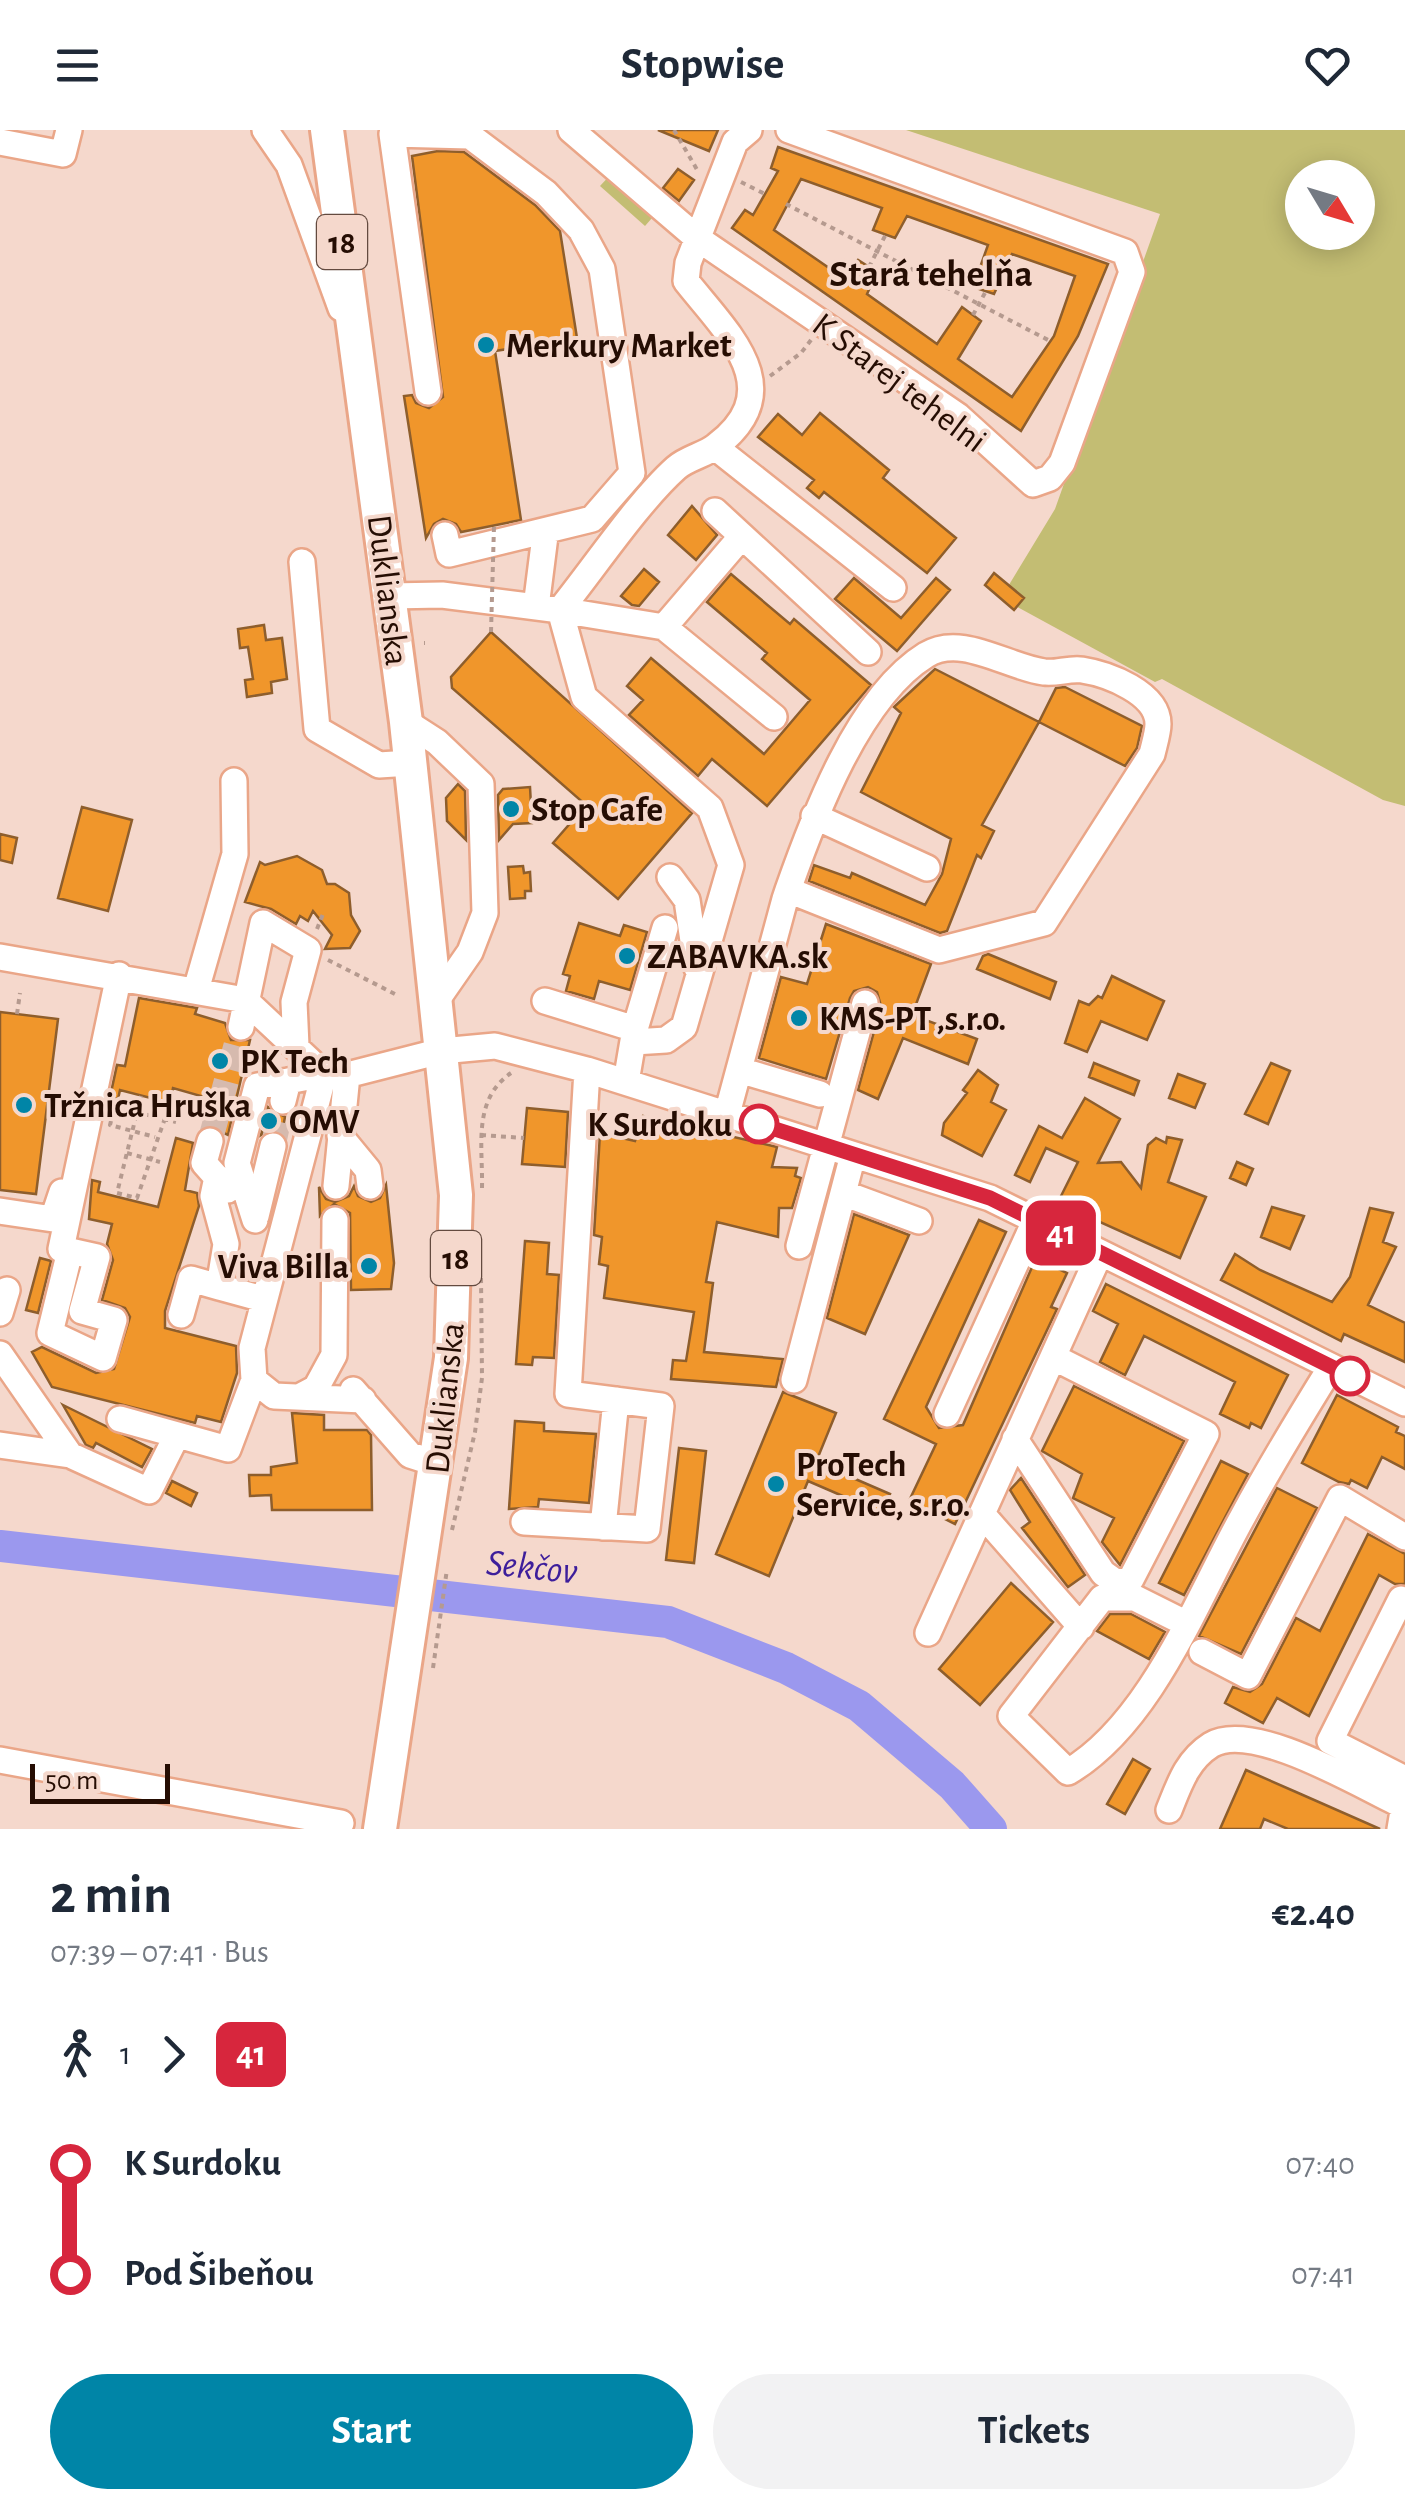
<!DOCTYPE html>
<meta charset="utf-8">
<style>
body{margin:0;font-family:"Alegreya Sans",sans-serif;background:#f2f2f3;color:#1f2937;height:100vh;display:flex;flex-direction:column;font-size:38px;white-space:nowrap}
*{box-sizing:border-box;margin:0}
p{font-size:32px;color:#747a83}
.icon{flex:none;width:55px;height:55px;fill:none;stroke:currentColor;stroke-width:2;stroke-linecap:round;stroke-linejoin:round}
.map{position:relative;height:1699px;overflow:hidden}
.sheet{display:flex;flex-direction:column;background:#fff;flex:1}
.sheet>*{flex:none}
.badge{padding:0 20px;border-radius:15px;font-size:35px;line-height:65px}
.needle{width:65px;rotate:128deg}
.fabs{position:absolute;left:1285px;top:30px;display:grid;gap:20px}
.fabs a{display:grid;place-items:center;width:90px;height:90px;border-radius:50%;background:#fff;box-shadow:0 5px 25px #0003;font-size:50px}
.scale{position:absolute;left:30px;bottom:25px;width:140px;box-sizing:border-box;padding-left:10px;border:5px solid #250d03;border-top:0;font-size:28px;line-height:35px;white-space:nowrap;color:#250d03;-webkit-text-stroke:8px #f5d8cc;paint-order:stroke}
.map>.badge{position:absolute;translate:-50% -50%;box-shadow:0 0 0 5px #fff}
.legs{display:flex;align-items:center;gap:15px;height:110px;padding:0 50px;font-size:32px}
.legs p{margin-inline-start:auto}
.head{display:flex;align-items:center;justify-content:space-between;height:170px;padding:0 50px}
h1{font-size:55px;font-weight:700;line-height:75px}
.cta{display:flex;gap:20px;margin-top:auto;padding:20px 50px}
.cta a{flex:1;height:115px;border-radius:60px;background:#0085a7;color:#fff;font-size:40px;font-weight:700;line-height:115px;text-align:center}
.cta a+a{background:#f2f2f3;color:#1f2937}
ul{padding:0 50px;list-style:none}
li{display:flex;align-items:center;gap:35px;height:110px;font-size:38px}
li i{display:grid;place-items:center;width:15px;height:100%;margin:0 12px;background:currentColor}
li i::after{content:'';width:25px;height:25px;margin:-12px;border:8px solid;border-radius:50%;background:#fff}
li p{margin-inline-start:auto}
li:first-child i{background:linear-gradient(#0000 50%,currentColor 0)}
li:last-child i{background:linear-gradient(currentColor 50%,#0000 0)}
header{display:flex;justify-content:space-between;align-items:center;height:130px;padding:0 50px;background:#fff;font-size:45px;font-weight:700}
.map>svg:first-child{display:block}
.green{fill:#c3bd73;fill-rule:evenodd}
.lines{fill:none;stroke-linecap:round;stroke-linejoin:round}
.river{stroke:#9b98ee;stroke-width:32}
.building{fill:#f0962b;stroke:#8e5e2c;stroke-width:2.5;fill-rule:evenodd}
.minor-tunnel{stroke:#d6baae;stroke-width:25;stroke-dasharray:25 12;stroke-linecap:butt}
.minor-casing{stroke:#eaa688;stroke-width:30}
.major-casing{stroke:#eaa688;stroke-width:38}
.path{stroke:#b59a8f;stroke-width:4;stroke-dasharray:5 5;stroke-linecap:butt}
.minor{stroke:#fff;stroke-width:25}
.major{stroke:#fff;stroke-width:32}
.path-bridge{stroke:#b59a8f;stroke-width:4;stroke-dasharray:5 5;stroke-linecap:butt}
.line-1-casing{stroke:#fff;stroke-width:22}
.line-1{stroke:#d7263d;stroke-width:15}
.poi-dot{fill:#0085a7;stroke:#f5d8cc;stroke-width:4}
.stop-1-dot{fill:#fff;stroke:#d7263d;stroke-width:5}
.labels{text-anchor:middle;stroke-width:8;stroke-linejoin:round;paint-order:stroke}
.shield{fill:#f5d8cc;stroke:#634a3f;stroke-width:2.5}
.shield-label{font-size:32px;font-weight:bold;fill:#250d03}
.poi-label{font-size:35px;font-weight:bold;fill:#250d03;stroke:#f5d8cc;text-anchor:start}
.street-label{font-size:35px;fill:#250d03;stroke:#f5d8cc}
.stop-label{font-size:35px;font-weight:bold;fill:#250d03;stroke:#f5d8cc;text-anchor:end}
.neighbourhood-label{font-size:38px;font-weight:bold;fill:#250d03;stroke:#f5d8cc}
.water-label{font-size:38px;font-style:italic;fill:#3d1e9b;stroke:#f5d8cc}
</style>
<header><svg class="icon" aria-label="menu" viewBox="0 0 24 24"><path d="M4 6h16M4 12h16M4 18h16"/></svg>Stopwise<svg class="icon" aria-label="heart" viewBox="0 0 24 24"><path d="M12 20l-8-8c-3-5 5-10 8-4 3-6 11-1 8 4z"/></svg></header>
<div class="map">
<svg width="1405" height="1699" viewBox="0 0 1405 1699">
<rect width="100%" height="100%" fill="#f5d8cc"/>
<path class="green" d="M906 0H1405V676L1383 670 1162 549 1155 552 1001 468 1055 379 1160 84ZM1302 48H1358V102H1302Z
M614 41 659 80 645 96 600 56Z"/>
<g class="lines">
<path class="river" d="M0 1416 668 1492 786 1538 859 1576 952 1655 991 1699"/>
</g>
<path class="building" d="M658 0H718L709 21Z
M778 17 1108 134 1078 206 1021 301 732 98 745 80 753 85 778 41 771 38ZM801 49 882 78 873 100 895 108 907 86 988 115 973 157 994 164 1012 124 1075 146 1054 206 1012 267 958 229 981 191 962 177 937 214 867 164 877 142 858 130 845 149 774 100Z
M438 21 464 22 535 75 560 101 577 208 495 221 521 390 461 402 456 394 443 389 434 394 426 408 404 266 412 265 416 273 429 278 443 267 412 26Z
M678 39 694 50 679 71 663 58Z
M820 283 889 340 883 348 956 408 927 443 824 362 819 368 807 358 814 350 758 307 778 284 802 305Z
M692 376 717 405 696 430 668 405Z
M644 439 659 452 639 476 632 475 621 466Z
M994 443 1024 468 1014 480 985 455Z
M731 444 790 494 794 489 871 555 767 676 712 629 698 646 629 585 643 570 627 556 651 528 764 624 810 570 762 529 767 523 707 472Z
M854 448 901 488 936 448 950 460 897 521 835 469Z
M264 495 266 510 282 508 287 549 271 552 272 563 247 567 245 550 253 549 248 517 240 518 238 499Z
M491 502 692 683 618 769 553 713 586 675 452 558 451 547Z
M935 539 1039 592 982 695 994 701 981 728 977 725 947 801 940 803 809 751 814 735 850 748 852 743 925 775 942 744 951 709 861 662 901 583 894 577Z
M1065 557 1142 596 1137 618 1125 636 1039 592 1056 558Z
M458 654 465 661 466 710 447 691 446 668Z
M530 657 532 693 513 694 499 710 498 665 503 659Z
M82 677 132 690 108 781 58 768Z
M0 704 17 708 12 733 0 730Z
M297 726 322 740 327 754H335L349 763 351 785 360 801 350 818 325 819 332 805 313 781 308 791 300 786 296 794 271 779 245 772 260 732 265 735Z
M523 736 524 743 530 742 531 761H525V768L510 769 508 737Z
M579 793 620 806 624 795 647 802 630 860 599 851 594 869 566 861 570 846 563 844Z
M826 794 931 834 912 885 977 909 968 934 903 908 878 969 858 960 881 876 877 862 868 857 854 861 850 868 826 949 759 928 781 847 807 854Z
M988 824 1056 852 1050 869 977 839 983 826Z
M1112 846 1164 871 1147 910 1101 891 1087 922 1065 913 1079 871 1089 875 1098 866 1102 868Z
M139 868 197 878 195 884 225 893 231 910H250L228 1005 207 995 215 970 173 958 170 973 120 960 118 969 110 967 117 935 125 936Z
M0 882 58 889 36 1064 0 1060Z
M1094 933 1139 951 1134 965 1089 947Z
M1271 933 1290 941 1268 994 1245 984Z
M978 940 998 955 991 972 1006 980 982 1026 942 1005 944 993 967 963 963 960Z
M1178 944 1205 954 1195 978 1169 968Z
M1085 968 1120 989 1098 1033 1121 1032 1141 1058 1148 1015 1156 1008 1166 1013 1167 1007 1182 1010 1168 1052 1206 1067 1180 1128 1082 1084 1060 1068 1078 1032 1046 1018 1030 1052 1015 1045 1039 996 1062 1008Z
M268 977 285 987 282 1003 269 1000 261 1005Z
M527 978 568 982 565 1037 522 1034Z
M643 986 777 1017 772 1037 797 1038 795 1046 801 1048 792 1078H779L778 1107 717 1092 706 1152 713 1153 704 1222 783 1229 776 1257 671 1249 673 1230 686 1231 694 1182 604 1168 608 1136 599 1134 602 1107 594 1105 600 1003 635 1011Z
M176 1008 193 1013 185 1060 197 1063 199 1076 165 1181V1198L236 1216 237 1243 221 1292 197 1286 195 1293 52 1257 32 1222 42 1217 96 1243 114 1239 130 1187 125 1178 102 1170 113 1130 107 1114 112 1094 89 1089 92 1050 100 1052 98 1062 158 1077Z
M1237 1032 1253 1039 1246 1055 1230 1048Z
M386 1055 394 1133 391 1159 351 1160 350 1083 334 1074 320 1086 319 1057 326 1069 335 1072 349 1066 354 1056 358 1066 371 1072 380 1068Z
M1272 1077 1304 1086 1290 1119 1261 1107Z
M1370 1078 1393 1083 1383 1112 1396 1117 1368 1175 1405 1193V1232L1344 1204 1341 1211 1221 1150 1235 1124 1260 1140 1332 1172 1350 1147Z
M854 1084 909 1105 865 1204 827 1188Z
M979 1090 1006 1102 926 1277 939 1298 963 1295 1036 1128 1067 1143 1051 1177 1057 1179 955 1394 909 1371 936 1314 884 1289Z
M525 1111 549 1113 547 1144 559 1145 554 1228 533 1227 532 1235 516 1234Z
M40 1128 51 1131 38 1183 26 1180Z
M1106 1154 1288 1245 1261 1298 1251 1293 1249 1298 1220 1284 1235 1252 1144 1206 1125 1245 1100 1232 1118 1194 1093 1181Z
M1074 1256 1184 1311 1120 1435 1102 1412 1114 1388 1073 1368 1082 1344 1042 1321Z
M783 1262 836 1283 816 1332 890 1364 882 1383 808 1351 769 1446 716 1424Z
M1337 1265 1398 1297 1396 1302 1405 1306V1339L1382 1327 1367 1358 1351 1350 1349 1354 1339 1352 1302 1333Z
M63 1275 152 1319 142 1337 96 1313 93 1318 86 1315Z
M292 1283 324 1285V1300H367L371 1305 372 1380H272L271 1365 250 1366 249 1345H271V1337L297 1333Z
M515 1291 544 1293V1301L596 1304 589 1373 539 1369 538 1377 509 1379Z
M679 1318 706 1321 694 1433 666 1430Z
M1221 1331 1248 1344 1184 1465 1159 1453Z
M1021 1348 1085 1445 1068 1457 1022 1398 1030 1392 1010 1360Z
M172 1351 197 1363 191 1376 166 1363Z
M1277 1358 1317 1378 1241 1524 1199 1506Z
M1368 1404 1405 1424V1454H1395L1379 1445 1309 1586 1277 1568 1263 1593 1225 1573 1233 1557 1250 1562 1262 1554 1296 1488 1320 1501Z
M1011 1453 1053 1492 980 1575 939 1539Z
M1110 1484H1131L1165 1502 1149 1529 1097 1501Z
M1133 1629 1150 1639 1125 1684 1107 1674Z
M1246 1640 1296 1662 1380 1699H1288L1264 1689 1260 1699H1220Z"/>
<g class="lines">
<path class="minor-tunnel" d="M210 1011 241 897
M273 1016 283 971"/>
<defs>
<path id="minor" d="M265 0 289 35 341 178
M571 0 697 108 958 286 1033 354 1050 348 1062 333 1132 142 1125 122 789 0
M0 12 63 24 69 0
M428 262 392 4 470 6 546 63 581 100 602 139 632 343 592 389 449 424 445 405
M715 317 893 458
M715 381 868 522
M302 432 317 599 379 635 410 633
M390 466 442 465 560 480C594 438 638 372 676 338 687 328 705 325 716 316 791 259 727 203 686 151L688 133 735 12 749 0
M536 477 545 406
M664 497 742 406
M406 592 437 612 481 654 485 783 470 822 436 871
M814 686 927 738
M670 747 687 770 697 838
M0 827 245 870 324 944 347 945 441 921 495 916 587 940 990 1068 1405 1273
M196 860 235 724 234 651
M545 871 635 899 626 952
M241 897 263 793 308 820 294 872 296 916
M635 899 665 798
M634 912 666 910 684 897 731 735 710 678 584 567 560 480 664 497 774 587
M739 940 820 964
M283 971 288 951 324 944 252 1218 254 1250 274 1266 363 1270
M727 984 785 769 788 760C813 689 858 567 926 525 961 503 1007 537 1044 542 1056 544 1069 538 1082 540 1108 544 1158 563 1158 594 1158 603 1154 615 1152 624L1044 793 939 820 788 760
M340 1006 368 1040 370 1056
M210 1011 204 1033 228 1060
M217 1047 213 1066 226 1114 219 1157 263 1169
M336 1056 347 945
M843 1063 919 1091
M0 1081 53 1089 62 1062
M256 1086 273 1016
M255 1090 237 1033 257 956 288 951
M799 1116 865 873
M70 1121 50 1203 103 1228 114 1190 82 1181 97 1127 61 1119 119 845
M0 1183 7 1160
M181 1185 191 1149 219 1157
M0 1224 70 1325
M794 1250 853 1025
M353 1260 410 1325 438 1334
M299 1267 316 1258 334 1225 335 1090
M947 1284 1035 1091
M120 1289 228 1319 254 1250
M1015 1309 1103 1443 1117 1453 1131 1449 1206 1304 1053 1227
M0 1315 70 1325 149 1361 177 1305
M982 1384 1081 1497
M524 1392 647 1399 661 1276 568 1264 587 940
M603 1397 616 1270
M1401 1469 1330 1611 1405 1649
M1185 1493 1135 1468H1102L1011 1586 1068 1642C1151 1593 1196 1471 1242 1388 1270 1336 1300 1287 1331 1237
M928 1503 1100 1123
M1202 1522 1248 1546 1340 1368 1405 1407
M0 1630 341 1693
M1169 1680C1179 1655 1187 1630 1211 1615 1253 1590 1361 1656 1402 1675
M1400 1699 1405 1669"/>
<path id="major" d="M327 0 406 592 456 1065 451 1228 380 1699"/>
</defs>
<use href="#minor" class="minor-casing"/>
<use href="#major" class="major-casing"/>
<path class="path" d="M674 0 699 43
M741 52 765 64
M786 74 1050 211
M869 137 886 104
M973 185 986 161
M770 246 801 223 811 210
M424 513H425
M317 799 323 784
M328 830 395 864
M17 884 20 863
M141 966 117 1063 137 1068 170 974
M115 977 176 992
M111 991 110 995 155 1007
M481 1005 524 1008
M127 1023 160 1032
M482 1058C483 1016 472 970 511 943
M452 1400 475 1302 482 1248 481 1147
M433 1538 447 1439"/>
<use href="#minor" class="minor"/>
<use href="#major" class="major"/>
<path class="path-bridge" d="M491 502 494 396"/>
</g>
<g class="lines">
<defs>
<path id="line-1" d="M759 994 990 1068 1350 1246"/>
</defs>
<use href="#line-1" class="line-1-casing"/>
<use href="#line-1" class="line-1"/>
</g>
<g class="poi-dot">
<circle cx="486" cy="215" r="10"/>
<circle cx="511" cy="679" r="10"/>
<circle cx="627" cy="826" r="10"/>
<circle cx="799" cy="888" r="10"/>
<circle cx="220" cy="931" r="10"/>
<circle cx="24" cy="975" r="10"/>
<circle cx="269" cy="991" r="10"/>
<circle cx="369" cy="1136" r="10"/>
<circle cx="776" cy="1354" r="10"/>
</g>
<g class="stop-1-dot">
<circle cx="759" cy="994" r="18"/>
<circle cx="1350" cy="1246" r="18"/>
</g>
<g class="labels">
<g class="shield">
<rect x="317" y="85" width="50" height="54" rx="8"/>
<rect x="431" y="1101" width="50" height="54" rx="8"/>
</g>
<g class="shield-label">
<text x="342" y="123">18</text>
<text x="456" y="1139">18</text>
</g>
<g class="poi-label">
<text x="506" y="227">Merkury Market</text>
<text x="531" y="691">Stop Cafe</text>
<text x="647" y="838">ZABAVKA.sk</text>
<text x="819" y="900">KMS-PT ,s.r.o.</text>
<text x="240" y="943">PK Tech</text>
<text x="44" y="987">Tržnica Hruška</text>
<text x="289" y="1003">OMV</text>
<text x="349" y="1148" text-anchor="end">Viva Billa</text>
<text x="796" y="1346">ProTech<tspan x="796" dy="40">Service, s.r.o.</tspan></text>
</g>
<g class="street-label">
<text transform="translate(900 252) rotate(37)" y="12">K Starej tehelni</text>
<text transform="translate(389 460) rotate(83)" y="12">Duklianska</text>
<text transform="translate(444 1268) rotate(-84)" y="12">Duklianska</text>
</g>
<g class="stop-label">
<text x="732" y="1006">K Surdoku</text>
</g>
<g class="neighbourhood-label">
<text x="931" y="156">Stará tehelňa</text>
</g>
<g class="water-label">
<text transform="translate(532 1436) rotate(6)" y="13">Sekčov</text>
</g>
</g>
</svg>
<div class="fabs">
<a><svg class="needle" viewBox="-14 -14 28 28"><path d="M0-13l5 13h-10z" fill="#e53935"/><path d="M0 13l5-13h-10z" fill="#747a83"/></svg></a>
</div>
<div class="scale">50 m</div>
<b class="badge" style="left:1061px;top:1103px;background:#d7263d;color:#fff">41</b>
</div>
<section class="sheet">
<div class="head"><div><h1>2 min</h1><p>07:39 – 07:41 · Bus</p></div><b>€2.40</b></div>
<div class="legs"><svg class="icon" aria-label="walk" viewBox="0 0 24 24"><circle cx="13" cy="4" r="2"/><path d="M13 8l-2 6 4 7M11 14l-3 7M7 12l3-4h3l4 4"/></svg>1<svg class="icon" aria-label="forward" viewBox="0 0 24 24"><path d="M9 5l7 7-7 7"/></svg><b class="badge" style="background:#d7263d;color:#fff">41</b></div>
<ul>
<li><i style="color:#d7263d"></i><b>K Surdoku</b><p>07:40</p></li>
<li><i style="color:#d7263d"></i><b>Pod Šibeňou</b><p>07:41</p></li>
</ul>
<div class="cta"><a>Start</a><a>Tickets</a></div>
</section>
